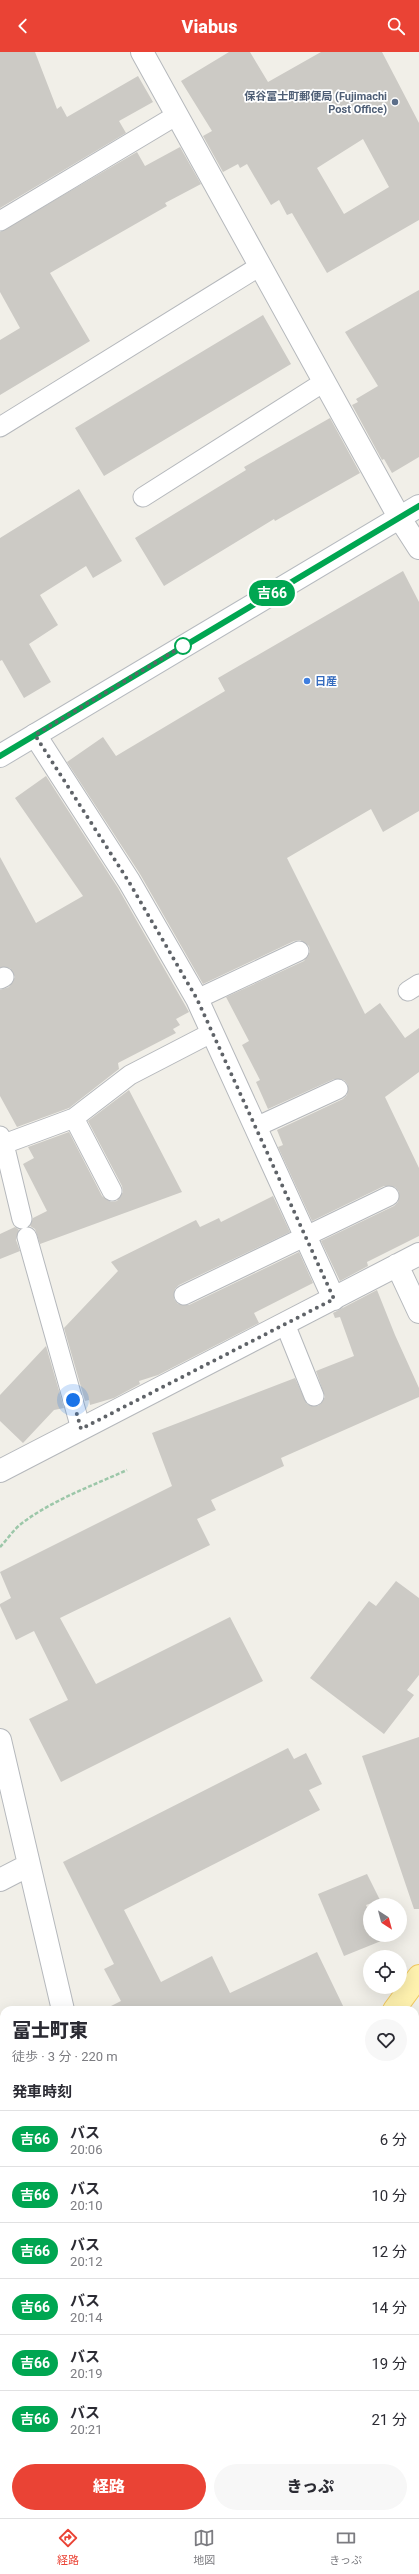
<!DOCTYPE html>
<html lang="ja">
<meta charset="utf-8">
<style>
body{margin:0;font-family:Roboto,"Noto Sans JP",sans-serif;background:#f7f7f7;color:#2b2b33;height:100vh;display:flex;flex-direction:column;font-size:15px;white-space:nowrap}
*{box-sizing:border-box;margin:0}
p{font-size:13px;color:#7c7c81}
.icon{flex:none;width:22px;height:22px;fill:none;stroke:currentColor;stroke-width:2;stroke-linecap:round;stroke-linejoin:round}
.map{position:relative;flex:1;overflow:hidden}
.details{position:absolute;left:0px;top:1954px;width:419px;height:512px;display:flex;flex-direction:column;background:#fff;border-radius:12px 12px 0 0;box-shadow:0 4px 16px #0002}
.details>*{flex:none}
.badge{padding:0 8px;border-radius:13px;font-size:14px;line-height:26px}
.needle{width:26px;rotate:144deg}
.controls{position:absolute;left:363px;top:1846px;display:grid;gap:8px}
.controls a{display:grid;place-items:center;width:44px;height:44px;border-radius:50%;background:#fff;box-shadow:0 4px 16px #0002;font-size:20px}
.you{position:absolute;width:20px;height:20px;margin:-10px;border:3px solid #fff;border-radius:50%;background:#1a73e8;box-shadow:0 0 0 6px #1a73e833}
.map>.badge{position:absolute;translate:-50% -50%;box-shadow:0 0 0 2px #fff}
h2{padding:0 12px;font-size:15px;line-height:36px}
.round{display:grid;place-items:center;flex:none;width:42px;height:42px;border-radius:21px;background:#f7f7f7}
.overview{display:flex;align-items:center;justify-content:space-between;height:68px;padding:0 12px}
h1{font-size:19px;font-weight:800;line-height:30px}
.button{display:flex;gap:8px;margin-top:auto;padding:8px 12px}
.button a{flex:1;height:46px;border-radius:24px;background:#ea4335;color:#fff;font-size:16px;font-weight:800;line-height:46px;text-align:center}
.button a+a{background:#f7f7f7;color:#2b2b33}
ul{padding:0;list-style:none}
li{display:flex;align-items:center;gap:12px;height:56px;padding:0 12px;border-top:1px solid #e1e1e2}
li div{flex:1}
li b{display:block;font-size:15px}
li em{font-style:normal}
li .badge{min-width:44px;font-weight:700;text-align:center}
header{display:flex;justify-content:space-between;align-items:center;height:52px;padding:0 12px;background:#ea4335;color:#fff;font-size:18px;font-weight:800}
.tabs{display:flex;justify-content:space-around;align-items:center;height:56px;border-top:1px solid #e1e1e2;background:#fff;font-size:11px;color:#7c7c81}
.tabs a{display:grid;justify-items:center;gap:2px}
.tabs .on{color:#ea4335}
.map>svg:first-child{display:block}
.building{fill:#cccac5;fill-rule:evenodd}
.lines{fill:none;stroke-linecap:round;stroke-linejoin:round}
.lane-casing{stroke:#b5b8bc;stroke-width:21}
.street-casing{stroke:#b5b8bc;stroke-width:24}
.secondary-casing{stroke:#b6babf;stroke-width:24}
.primary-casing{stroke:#f2c960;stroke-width:24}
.path{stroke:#9cc7a9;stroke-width:2.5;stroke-dasharray:4 2;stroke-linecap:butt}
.lane{stroke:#fff;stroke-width:19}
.street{stroke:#fff;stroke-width:22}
.secondary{stroke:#fff;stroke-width:22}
.primary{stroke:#fff2af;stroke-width:22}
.line-casing{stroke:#fff;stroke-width:9}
.line{stroke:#00a651;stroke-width:6}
.walk{stroke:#5f6368;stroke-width:4;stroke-dasharray:0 7.2}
.service-dot{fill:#5c6f8a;stroke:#fff;stroke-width:1.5}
.stop-dot{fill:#fff;stroke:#00a651;stroke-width:2}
.shop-dot{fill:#3f7fe0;stroke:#fff;stroke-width:1.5}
.labels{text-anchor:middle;stroke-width:3.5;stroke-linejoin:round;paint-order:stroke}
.service-label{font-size:11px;font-weight:bold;fill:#4e5e75;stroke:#fff;text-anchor:end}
.shop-label{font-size:11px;font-weight:bold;fill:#366cbe;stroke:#fff;text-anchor:start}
</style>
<header><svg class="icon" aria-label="back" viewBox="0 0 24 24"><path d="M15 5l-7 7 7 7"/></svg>Viabus<svg class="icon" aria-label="search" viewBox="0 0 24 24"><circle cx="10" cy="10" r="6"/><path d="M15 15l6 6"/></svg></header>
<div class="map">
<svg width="419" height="2466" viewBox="0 0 419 2466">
<rect width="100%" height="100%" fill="#f1efe8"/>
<path class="building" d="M0 0H35L57 57 61 54 67 65 138 24 153 50 119 69 126 81 0 156Z
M229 0H250L268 30 321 0H382L419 71V168L327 221 292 161 287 163 279 148 271 153 247 112 240 116 238 112 223 120 203 84 212 79 181 29ZM363 87 389 135 344 162 317 116Z
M180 95 201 132 165 151 167 154 50 221 90 289 0 343V288L20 276 0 240V180L137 100 145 114Z
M419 238V405L392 421 384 407 382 408 352 353 358 350 356 347 378 334 345 280Z
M263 263 291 312 104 424 75 376Z
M330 366 360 421 275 469 274 467 164 534 135 486 246 418 244 415Z
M79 437 122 509 93 526 86 514 40 543 58 573 29 592 51 630 24 646 2 608 0 609V486Z
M403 519 419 550V759L383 780 371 757 287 806 365 962 380 951 405 986 419 976V1020L385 1045 419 1116V1184L367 1210 368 1214 340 1229 321 1189 394 1154 398 1150 399 1140 395 1135 384 1134 312 1169 278 1095 283 1093 277 1078 343 1047 347 1043 348 1033 344 1028 334 1027 268 1057 256 1030 260 1028 242 993 249 989 226 945 304 909 310 900 309 894 300 888 294 889 203 932 140 822 67 710 103 685 116 704 225 639 218 626Z
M46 724 118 836 189 960 176 967 180 973 173 977 176 981 118 1011 119 1017 69 1056 17 1075 0 1044V938L9 935 15 925 10 916 0 915V805L36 871 83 844 15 746Z
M129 1038 182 1140 40 1192 35 1177 30 1174 33 1166 47 1159 23 1112 34 1106 28 1095 69 1080 102 1144 111 1150 117 1149 123 1140 122 1134 88 1069Z
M273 1144 290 1180 179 1233 175 1237 174 1247 178 1252 189 1253 299 1200 313 1231 254 1261 259 1271 158 1323 139 1329 140 1332 114 1346 90 1353 89 1348 85 1349 64 1276 118 1219 111 1210 196 1168 200 1175 219 1166 221 1170Z
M15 1175 19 1178 16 1188 20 1199 0 1207V1182Z
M377 1238 395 1283 419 1336V1345L281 1406 284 1414 211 1448 216 1458 197 1467 210 1493 60 1566 96 1632 230 1565 263 1629 61 1730 29 1667 68 1648 34 1579 16 1588 0 1554V1552L11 1546 0 1520 172 1434 152 1381 295 1326 307 1352 318 1354 325 1345 316 1319 354 1304 340 1265 335 1266 333 1261Z
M46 1294 64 1356 54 1358 23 1391 0 1369V1343Z
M396 1529 419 1546V1623L407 1638 414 1643 384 1682 310 1626 369 1549 376 1554Z
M419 1685V1857H414L362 1704Z
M288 1696 294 1707 306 1701 322 1732 309 1738 320 1758 124 1858 161 1930 212 1904 230 1941 317 1900 345 1958H103L121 1949 104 1917 114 1912 63 1810Z
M367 1822 380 1848 366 1853 370 1862V1883H379L381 1889 344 1904 318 1842Z"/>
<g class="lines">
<defs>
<path id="lane" d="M0 169 177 63
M0 375 260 214
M143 445 324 330
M0 927 4 925
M408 939 419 932
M197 947 299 899
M74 1066 112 1139
M256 1075 338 1037
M0 1084 4 1092 22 1167
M4 1092 74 1066 130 1023 213 980
M27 1185 81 1377
M184 1243 389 1144
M285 1272 314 1344
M415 2033 419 2036
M109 2462 112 2466
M364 2462 366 2466"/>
<path id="street" d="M142 0 399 465 419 496
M35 683 129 829 197 947 334 1247
M397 1213 419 1260
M0 1419 419 1202
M0 1688 63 1958
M0 1828 29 1813
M0 2279 4 2280"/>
<path id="secondary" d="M0 704 419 454
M415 2310 419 2311"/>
<path id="primary" d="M394 1958 419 1924
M15 2466 18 2462"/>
</defs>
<use href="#lane" class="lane-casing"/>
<use href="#street" class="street-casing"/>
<use href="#secondary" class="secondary-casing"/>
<use href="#primary" class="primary-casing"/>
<path class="path" d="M0 1495C7 1488 13 1478 21 1472 52 1448 92 1434 127 1418"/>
<use href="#lane" class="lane"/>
<use href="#street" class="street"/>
<use href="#secondary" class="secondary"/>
<use href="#primary" class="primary"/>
</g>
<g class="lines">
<defs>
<path id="line" d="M0 704 419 454"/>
</defs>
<use href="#line" class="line-casing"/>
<use href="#line" class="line"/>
<path class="walk" d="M73 1348 81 1377 334 1247 197 947 129 830 35 683 183 594"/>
</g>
<circle class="service-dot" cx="395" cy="50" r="4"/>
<circle class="stop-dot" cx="183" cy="594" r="8"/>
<circle class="shop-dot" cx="307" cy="629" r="4"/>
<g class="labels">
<g class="service-label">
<text x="387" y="48">保谷富士町郵便局 (Fujimachi<tspan x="387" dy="13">Post Office)</tspan></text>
</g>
<g class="shop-label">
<text x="315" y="633">日産</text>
</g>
</g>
</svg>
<div class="controls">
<a><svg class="needle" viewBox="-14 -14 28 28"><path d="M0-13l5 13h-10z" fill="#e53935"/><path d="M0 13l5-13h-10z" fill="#7c7c81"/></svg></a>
<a><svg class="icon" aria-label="locate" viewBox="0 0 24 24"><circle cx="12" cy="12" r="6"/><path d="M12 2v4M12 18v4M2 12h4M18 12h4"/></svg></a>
</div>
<div class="you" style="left:73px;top:1348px"></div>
<b class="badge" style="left:272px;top:541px;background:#00a651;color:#fff">吉66</b>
<section class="details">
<div class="overview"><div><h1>富士町東</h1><p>徒歩 · 3 分 · 220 m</p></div><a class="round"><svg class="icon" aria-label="heart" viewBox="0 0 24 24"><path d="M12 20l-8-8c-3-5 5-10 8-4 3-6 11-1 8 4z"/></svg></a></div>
<h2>発車時刻</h2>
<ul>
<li><span class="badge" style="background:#00a651;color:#fff">吉66</span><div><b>バス</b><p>20:06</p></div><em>6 分</em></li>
<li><span class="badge" style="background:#00a651;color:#fff">吉66</span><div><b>バス</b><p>20:10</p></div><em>10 分</em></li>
<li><span class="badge" style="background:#00a651;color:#fff">吉66</span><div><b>バス</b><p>20:12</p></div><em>12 分</em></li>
<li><span class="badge" style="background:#00a651;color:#fff">吉66</span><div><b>バス</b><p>20:14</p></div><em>14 分</em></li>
<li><span class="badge" style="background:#00a651;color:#fff">吉66</span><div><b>バス</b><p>20:19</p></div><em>19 分</em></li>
<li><span class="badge" style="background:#00a651;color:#fff">吉66</span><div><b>バス</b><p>20:21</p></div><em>21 分</em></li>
</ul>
<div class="button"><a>経路</a><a>きっぷ</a></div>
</section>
</div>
<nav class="tabs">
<a class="on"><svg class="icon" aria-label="directions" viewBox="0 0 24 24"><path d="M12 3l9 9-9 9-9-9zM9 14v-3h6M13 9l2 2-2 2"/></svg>経路</a>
<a><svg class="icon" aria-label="map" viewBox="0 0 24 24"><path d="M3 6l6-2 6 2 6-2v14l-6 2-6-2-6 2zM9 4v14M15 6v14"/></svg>地図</a>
<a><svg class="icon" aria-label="tickets" viewBox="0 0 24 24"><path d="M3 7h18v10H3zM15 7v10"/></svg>きっぷ</a>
</nav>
